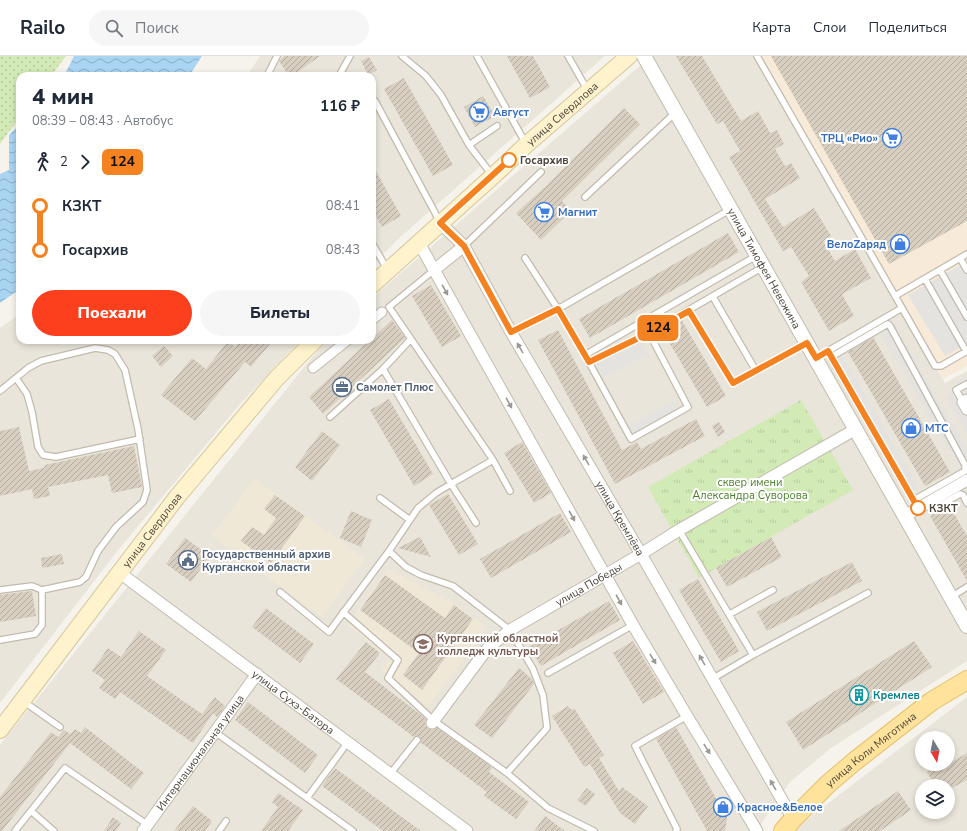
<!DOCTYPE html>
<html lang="ru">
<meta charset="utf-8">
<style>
body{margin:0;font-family:"Nunito Sans",sans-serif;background:#f6f6f7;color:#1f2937;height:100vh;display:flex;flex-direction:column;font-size:15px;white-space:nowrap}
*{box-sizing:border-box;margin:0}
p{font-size:13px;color:#747a83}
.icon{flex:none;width:22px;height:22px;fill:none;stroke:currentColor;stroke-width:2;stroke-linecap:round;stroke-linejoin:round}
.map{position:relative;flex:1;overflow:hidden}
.panel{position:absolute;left:16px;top:16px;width:360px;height:272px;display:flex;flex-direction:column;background:#fff;border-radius:12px;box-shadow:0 2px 6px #0003}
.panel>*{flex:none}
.badge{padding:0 8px;border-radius:6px;font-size:14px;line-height:26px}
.needle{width:26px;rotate:170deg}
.controls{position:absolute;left:915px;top:675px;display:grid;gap:8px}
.controls a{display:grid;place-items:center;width:40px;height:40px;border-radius:50%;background:#fff;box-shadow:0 2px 6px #0003;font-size:20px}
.map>.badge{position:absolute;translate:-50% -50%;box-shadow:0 0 0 2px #fff}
.legs{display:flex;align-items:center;gap:6px;height:44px;padding:0 16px;font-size:13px}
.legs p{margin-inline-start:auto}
.summary{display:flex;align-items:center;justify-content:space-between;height:68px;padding:0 16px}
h1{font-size:22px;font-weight:800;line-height:30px}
.action{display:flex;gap:8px;margin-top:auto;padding:8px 16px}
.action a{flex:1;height:46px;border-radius:24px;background:#fc3f1d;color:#fff;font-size:16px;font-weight:800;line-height:46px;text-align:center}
.action a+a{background:#f6f6f7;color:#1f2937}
ul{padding:0 16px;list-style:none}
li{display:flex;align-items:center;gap:14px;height:44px;font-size:15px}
li i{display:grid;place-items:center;width:6px;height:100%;margin:0 5px;background:currentColor}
li i::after{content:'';width:10px;height:10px;margin:-5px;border:3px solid;border-radius:50%;background:#fff}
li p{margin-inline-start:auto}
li:first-child i{background:linear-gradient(#0000 50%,currentColor 0)}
li:last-child i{background:linear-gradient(currentColor 50%,#0000 0)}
header{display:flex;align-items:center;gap:24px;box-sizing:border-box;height:56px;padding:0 20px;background:#fff;border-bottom:1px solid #e0e1e3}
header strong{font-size:19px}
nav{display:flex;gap:22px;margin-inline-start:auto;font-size:14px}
.search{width:280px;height:36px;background:#f6f6f7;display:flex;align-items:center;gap:10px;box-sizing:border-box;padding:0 14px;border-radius:22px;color:#747a83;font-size:15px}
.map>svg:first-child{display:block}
.residential{fill:#eae5da;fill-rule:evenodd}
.commercial{fill:#f7ead8}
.education{fill:#efe8d6}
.park{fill:url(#park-tufts)}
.garden{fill:url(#garden-dots)}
.parking{fill:#e5e3e0}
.water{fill:url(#water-waves)}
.building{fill:url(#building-hatch)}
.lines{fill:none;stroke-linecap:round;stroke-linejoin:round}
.service-casing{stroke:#c2bbae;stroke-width:8}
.pedestrian-casing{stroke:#c2bbae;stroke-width:11}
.minor-casing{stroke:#c2bbae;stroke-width:13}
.tertiary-casing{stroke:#c2bbae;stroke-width:16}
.secondary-casing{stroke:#d6c79b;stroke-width:18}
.primary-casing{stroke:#e6c16a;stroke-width:20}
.service{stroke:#fff;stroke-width:5.5}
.pedestrian{stroke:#fff;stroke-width:9}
.minor{stroke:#fff;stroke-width:11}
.tertiary{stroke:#fff;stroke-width:14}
.secondary{stroke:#fff3cd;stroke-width:16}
.primary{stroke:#ffe39c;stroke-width:18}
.oneway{fill:#9c9892}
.line-1-casing{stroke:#fff;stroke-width:9}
.line-1{stroke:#f58220;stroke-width:6}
.stop-1-dot{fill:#fff;stroke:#f58220;stroke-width:2}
.labels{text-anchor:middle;stroke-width:4;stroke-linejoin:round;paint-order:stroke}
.shop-label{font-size:11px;font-weight:bold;fill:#366cbe;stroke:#fff;text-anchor:start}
.street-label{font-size:11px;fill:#4b4439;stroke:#fff}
.stop-label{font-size:11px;font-weight:bold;fill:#4b4439;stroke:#fff;text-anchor:start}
.service-label{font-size:11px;font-weight:bold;fill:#4e5e75;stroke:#fff;text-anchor:start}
.park-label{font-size:11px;fill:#4a7f2a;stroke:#fff}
.education-label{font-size:11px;font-weight:bold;fill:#785e54;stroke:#fff;text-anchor:start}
.culture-label{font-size:11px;font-weight:bold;fill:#0d838f;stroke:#fff;text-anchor:start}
</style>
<header>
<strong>Railo</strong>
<div class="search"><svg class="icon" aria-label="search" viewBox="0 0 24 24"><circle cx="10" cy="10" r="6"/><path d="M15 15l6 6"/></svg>Поиск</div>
<nav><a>Карта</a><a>Слои</a><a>Поделиться</a></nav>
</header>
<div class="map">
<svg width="967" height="775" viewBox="0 0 967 775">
<defs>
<pattern id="park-tufts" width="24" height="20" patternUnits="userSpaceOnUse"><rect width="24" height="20" fill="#d2eab5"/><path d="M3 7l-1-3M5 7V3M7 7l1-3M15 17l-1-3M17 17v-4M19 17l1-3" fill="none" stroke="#b6ca9c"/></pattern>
<pattern id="garden-dots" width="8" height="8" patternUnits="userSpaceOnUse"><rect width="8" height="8" fill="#d2eab5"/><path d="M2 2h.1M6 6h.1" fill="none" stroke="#b6ca9c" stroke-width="1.8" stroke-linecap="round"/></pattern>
<pattern id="water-waves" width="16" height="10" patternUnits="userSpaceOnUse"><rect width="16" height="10" fill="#a9d4f2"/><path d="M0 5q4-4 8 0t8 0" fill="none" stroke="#8caec5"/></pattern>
<pattern id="building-hatch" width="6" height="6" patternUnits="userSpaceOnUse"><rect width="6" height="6" fill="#d8cfc1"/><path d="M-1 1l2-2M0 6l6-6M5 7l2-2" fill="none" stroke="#b1aa9e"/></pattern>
</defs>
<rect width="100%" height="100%" fill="#f6f3ec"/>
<path class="residential" d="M260 0H605L397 184 372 210V20H247Z
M651 0H760L945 327 967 315V605L831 692 790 726 756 775H0V689L326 284H372V242Z
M20 258V284H301L240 348 119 493 0 647V272Z
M967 641V775H792ZM922 682H948V708H922ZM922 730H948V756H922Z"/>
<path class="commercial" d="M760 0H967V310L943 323Z"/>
<path class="education" d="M254 422 365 503 322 561 212 480Z
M388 513 454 547 487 572 428 651 381 614 390 603 348 569Z"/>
<path class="park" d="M801 344 853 434 699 522 648 431Z"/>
<path class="garden" d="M0 0H66L51 20H20V61L0 88Z"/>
<path class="parking" d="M967 205V288L945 300 908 239Z
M895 269 967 394V401L957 407 880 277Z
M642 284 649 298 603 322 596 308Z
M842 299 919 432 913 436 836 303Z
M967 320V340L965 341 956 326Z
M954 337 967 361V378L946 341Z
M677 344 681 352 633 378 629 370Z"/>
<path class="water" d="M74 0H202L189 20H64Z
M20 68V233L0 247V118L9 114V79Z"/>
<path class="building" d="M284 0H320L292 20H289L279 5Z
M507 0H533L550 31 530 42Z
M676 0H702L741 65 758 55 770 77 777 74 784 88 775 93 785 110 791 107 800 122 765 143 783 171 814 152 831 180 823 185 835 205 855 193 871 222 842 238 854 260 829 275 801 226 809 220 791 191 783 195 729 101 740 95 723 65 717 68Z
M771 0H967V165L889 208Z
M369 1 377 14 368 19 361 5Z
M404 22 453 109 433 120 384 33Z
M483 40 495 60 475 71 464 51Z
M624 52 640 68 562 145 571 155 541 184 516 157 547 129Z
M372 108 401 160 382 171 372 153Z
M728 177 739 196 590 282 579 263Z
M431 229 461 280 442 291 412 240Z
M681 263 726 340 707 351 662 274Z
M392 264 405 282 323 358 309 341 370 284H372V282Z
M558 274 622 394 637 386 641 393 696 363 705 380 615 428 538 284Z
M873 281 950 416 925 430 848 296Z
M241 284H265L270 288 251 311 245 306 195 365 161 339 192 302 206 313 228 285 235 291Z
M164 290 173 300 161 311 152 300Z
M389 343 433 418 414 430 370 354Z
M719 366 725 376 718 381 712 370Z
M19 371 29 415 44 412 45 409 134 390 142 431 112 437 108 419 48 431 50 440 34 443 32 433 0 440V375Z
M322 375 340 389 312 425 295 411Z
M522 386 551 437 534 447 504 397Z
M448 438 478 488 459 499 429 449Z
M275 439 305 460 271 507 241 485 252 471 264 479 276 462 264 453Z
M949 449 967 480V525L930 460Z
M351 455 372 464 361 491 340 482Z
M560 457 571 476 491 522 480 503Z
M420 481 431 501 398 492Z
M771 481 782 501 727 531 716 512Z
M185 482 210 500 191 526 166 508Z
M62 498 64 508 42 512 41 502Z
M852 506 862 525 767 575 757 556Z
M385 519 445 562 454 549 473 563 422 634 403 619 419 597 360 554Z
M698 523 739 595 721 606 679 534Z
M32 535 36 560 0 566V539Z
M609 545 620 564 541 610 529 591Z
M266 552 314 588 300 607 252 571Z
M139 575 166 594 147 620 202 658 215 641 225 650 217 661 213 657 193 687 120 636 115 643 99 632 105 624 92 615 108 592 121 601Z
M633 585 664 636 643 648 613 597Z
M914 585 932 611 803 694 786 666Z
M366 586 380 597 365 616 421 659 426 663 425 669 428 672 432 674 437 672 485 706 492 712 489 716 529 746 516 763 484 740 487 736 420 686 421 683 419 680H416L414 681 336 623Z
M519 612 532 623 534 628 492 682 474 669Z
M248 646 318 699 305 717 235 664Z
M568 650 572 654 574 652 604 699 599 702 619 735 622 731 648 750 635 768 620 757 590 708 584 711 552 660Z
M85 671 144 717 131 733 70 687 2 775H0V741L51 676 58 681 64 674 70 678 75 673 81 677Z
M676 671 727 762 725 775H707L656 683Z
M967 697V724L950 733 945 726 935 730 927 716 938 710 940 713Z
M335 712 421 775H383L322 730Z
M587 732 595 738 586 750 577 744Z
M898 735 911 754 880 775H839Z
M278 737 303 754 288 775H261L278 751 272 746Z
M193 750 212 765 205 775H174Z
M545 760 565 775H534Z
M113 761 121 767 116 775H104Z"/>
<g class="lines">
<defs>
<path id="service" d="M402 0 426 20 441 39 469 89 492 119
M477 0 526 88
M568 0 588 35
M757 0 902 252 816 302
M267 20 277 0
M339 20 350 0
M375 45 440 166
M469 89 497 70
M585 141 675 57
M372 187 387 213
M464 190 541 116
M525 202 558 253 585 299
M960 202 967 214
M940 214 967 261
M925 223 966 295
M895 240 967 198
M713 241 756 315
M902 252 935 310H941L967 295
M689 255 733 327 807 287
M511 276 558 253 731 153
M649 277 688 351 631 383 585 299 756 200
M411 283 493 404 510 435
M829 298 915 447
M831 301 886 269 888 268 890 270 965 409V415L958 419 914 444
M589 306 649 277 763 211
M383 313 451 428 493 404
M16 322 27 338 32 356 38 391 43 399 56 401 140 383
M0 335 28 312 41 305 95 292 108 294 115 298 125 314 138 373 147 434 143 446 116 471 98 495 86 521 80 526 42 534
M963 346 956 334 967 328
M330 361 383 313 411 283 389 251 434 214
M380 442 410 464
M929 446 934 451H937L960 438 963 439 967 447
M679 474 753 599
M389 495 418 452 436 437 451 428 476 467
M0 534 32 530 42 534V569L35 578 0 584
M280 536 329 576 389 495 406 511 421 519 453 530 510 574 533 613 543 639 547 672 507 717 433 664 388 622 398 604 343 556
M951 541 967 531
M730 558 773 534
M548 617 633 569
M712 623 753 599 868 537
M23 645 60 671
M215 676 353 775
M507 717 548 752 594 775
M390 718 417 684
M307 742 348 686
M31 755 54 775
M15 775 65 712 148 769
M219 775 226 765
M676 775 677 773 635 690 687 660"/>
<path id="pedestrian" d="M372 264 382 256
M313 312 348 284"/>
<g id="minor">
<path id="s1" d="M440 167 464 190 511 276 641 498 793 763"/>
<path d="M419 187 633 569 687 660 757 775"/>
<path d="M434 214 464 190"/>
<path d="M967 344 963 346 967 353"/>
<path d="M905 460 967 424"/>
<path id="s2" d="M120 517 467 775"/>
<path id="s3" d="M432 667 487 593 510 574 641 498 679 474 856 373"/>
<path id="s4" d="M143 775 257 618"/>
</g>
<g id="tertiary">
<path id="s5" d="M644 0 967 570"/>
</g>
<g id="secondary">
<path id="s6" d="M372 229 493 120 526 89 629 0"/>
<path id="s7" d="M0 674 177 441 276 323 315 284"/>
</g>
<g id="primary">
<path id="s8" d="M783 775 793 763 828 728 855 705 932 645 967 624"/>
</g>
</defs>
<use href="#service" class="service-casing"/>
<use href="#pedestrian" class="pedestrian-casing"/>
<use href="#minor" class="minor-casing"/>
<use href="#tertiary" class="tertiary-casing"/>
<use href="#secondary" class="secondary-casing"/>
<use href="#primary" class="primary-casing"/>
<use href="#service" class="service"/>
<use href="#pedestrian" class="pedestrian"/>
<use href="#minor" class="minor"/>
<use href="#tertiary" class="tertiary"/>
<use href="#secondary" class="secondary"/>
<use href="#primary" class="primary"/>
</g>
<defs><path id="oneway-solid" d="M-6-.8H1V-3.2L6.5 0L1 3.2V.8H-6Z"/></defs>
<g class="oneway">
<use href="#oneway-solid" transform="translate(445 234) rotate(61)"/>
<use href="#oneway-solid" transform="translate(520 292) rotate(-120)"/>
<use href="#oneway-solid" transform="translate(509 347) rotate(61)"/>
<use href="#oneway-solid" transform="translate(586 404) rotate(-120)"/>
<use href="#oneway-solid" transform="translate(572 460) rotate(61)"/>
<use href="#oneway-solid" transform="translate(619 544) rotate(61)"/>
<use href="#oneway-solid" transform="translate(653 603) rotate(59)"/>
<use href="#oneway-solid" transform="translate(702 604) rotate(-120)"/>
<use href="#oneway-solid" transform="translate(707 693) rotate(58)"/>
<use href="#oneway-solid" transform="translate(773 729) rotate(-120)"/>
</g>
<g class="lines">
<defs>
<path id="line-1" d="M509 104 440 167 464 190 511 276 558 253 589 306 649 277 689 255 733 327 807 287 816 302 828 295 918 452"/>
</defs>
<use href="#line-1" class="line-1-casing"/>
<use href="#line-1" class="line-1"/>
</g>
<defs>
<symbol id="supermarket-ring" viewBox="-11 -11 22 22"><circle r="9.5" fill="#fff" stroke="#3f7fe0" stroke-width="1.5"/><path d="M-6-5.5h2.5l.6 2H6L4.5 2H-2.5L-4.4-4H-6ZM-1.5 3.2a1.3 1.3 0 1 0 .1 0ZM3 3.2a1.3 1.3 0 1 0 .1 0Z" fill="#3f7fe0"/></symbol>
<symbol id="shop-ring" viewBox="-11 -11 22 22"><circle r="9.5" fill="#fff" stroke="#3f7fe0" stroke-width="1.5"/><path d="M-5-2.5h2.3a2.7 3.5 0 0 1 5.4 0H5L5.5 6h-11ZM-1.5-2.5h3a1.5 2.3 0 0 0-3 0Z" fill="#3f7fe0"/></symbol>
<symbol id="office-ring" viewBox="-11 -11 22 22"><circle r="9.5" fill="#fff" stroke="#5c6f8a" stroke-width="1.5"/><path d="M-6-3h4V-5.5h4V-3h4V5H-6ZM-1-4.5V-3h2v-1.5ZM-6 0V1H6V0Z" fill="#5c6f8a"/></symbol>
<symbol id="civic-ring" viewBox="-11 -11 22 22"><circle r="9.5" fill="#fff" stroke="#5c6f8a" stroke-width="1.5"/><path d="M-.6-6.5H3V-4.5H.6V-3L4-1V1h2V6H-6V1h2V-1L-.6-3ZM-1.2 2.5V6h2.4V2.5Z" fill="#5c6f8a"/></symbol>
<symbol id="university-ring" viewBox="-11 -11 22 22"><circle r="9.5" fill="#fff" stroke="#8d6e63" stroke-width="1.5"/><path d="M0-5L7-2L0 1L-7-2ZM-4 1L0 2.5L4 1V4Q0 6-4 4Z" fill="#8d6e63"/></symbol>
<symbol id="building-ring" viewBox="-11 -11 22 22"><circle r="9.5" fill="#fff" stroke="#0f9aa8" stroke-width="1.5"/><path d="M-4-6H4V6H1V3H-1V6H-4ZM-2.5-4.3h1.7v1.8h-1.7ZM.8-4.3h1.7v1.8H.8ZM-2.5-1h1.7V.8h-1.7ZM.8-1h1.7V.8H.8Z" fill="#0f9aa8"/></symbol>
</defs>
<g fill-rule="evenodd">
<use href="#supermarket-ring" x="468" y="45" width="22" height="22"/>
<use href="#supermarket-ring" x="881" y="71" width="22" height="22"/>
<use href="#supermarket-ring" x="533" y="145" width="22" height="22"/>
<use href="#shop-ring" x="889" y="177" width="22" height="22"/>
<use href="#office-ring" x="331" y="320" width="22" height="22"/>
<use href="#shop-ring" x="900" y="361" width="22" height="22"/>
<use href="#civic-ring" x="177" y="493" width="22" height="22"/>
<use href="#university-ring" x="412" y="577" width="22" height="22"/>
<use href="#building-ring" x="848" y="628" width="22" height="22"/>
<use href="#shop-ring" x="712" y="740" width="22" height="22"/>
</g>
<g class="stop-1-dot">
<circle cx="509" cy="104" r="7"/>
<circle cx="918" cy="452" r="7"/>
</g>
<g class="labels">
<g class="shop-label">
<text x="493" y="60">Август</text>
<text x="878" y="86" text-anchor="end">ТРЦ «Рио»</text>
<text x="558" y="160">Магнит</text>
<text x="886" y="192" text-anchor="end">ВелоZаряд</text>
<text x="925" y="376">МТС</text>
<text x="737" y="755">Красное&amp;Белое</text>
</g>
<g class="street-label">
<text dy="4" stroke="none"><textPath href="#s6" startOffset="256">улица Свердлова</textPath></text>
<text dy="4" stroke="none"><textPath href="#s5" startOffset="244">улица Тимофея Невежина</textPath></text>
<text dy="4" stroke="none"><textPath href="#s1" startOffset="347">улица Кремлёва</textPath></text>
<text dy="4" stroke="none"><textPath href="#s7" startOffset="251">улица Свердлова</textPath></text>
<text dy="4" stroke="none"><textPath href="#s3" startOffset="213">улица Победы</textPath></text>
<text dy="4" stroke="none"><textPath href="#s2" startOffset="216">улица Сухэ-Батора</textPath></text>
<text dy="4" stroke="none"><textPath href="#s8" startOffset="120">улица Коли Мяготина</textPath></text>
<text dy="4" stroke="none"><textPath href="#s4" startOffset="97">Интернациональная улица</textPath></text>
</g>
<g class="stop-label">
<text x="520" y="108">Госархив</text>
<text x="929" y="456">КЗКТ</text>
</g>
<g class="service-label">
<text x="356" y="335">Самолет Плюс</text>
<text x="202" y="502">Государственный архив<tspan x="202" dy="13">Курганской области</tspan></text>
</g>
<g class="park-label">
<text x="750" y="430">сквер имени<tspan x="750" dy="13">Александра Суворова</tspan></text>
</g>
<g class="education-label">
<text x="437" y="586">Курганский областной<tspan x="437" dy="13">колледж культуры</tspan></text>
</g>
<g class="culture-label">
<text x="873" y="643">Кремлев</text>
</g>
</g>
</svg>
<div class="controls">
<a><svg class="needle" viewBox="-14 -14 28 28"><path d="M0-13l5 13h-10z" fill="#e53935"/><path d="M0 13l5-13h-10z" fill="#747a83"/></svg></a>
<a><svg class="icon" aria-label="layers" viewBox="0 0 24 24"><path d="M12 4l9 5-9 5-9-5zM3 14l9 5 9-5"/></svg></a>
</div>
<b class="badge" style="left:658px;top:272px;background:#f58220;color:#111">124</b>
<section class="panel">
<div class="summary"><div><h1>4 мин</h1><p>08:39 – 08:43 · Автобус</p></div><b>116 ₽</b></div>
<div class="legs"><svg class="icon" aria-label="walk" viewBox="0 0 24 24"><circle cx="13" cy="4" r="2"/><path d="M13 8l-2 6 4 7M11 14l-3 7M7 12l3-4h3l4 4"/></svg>2<svg class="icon" aria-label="forward" viewBox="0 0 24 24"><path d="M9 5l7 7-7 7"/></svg><b class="badge" style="background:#f58220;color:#111">124</b></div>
<ul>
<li><i style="color:#f58220"></i><b>КЗКТ</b><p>08:41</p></li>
<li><i style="color:#f58220"></i><b>Госархив</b><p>08:43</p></li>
</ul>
<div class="action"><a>Поехали</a><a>Билеты</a></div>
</section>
</div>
